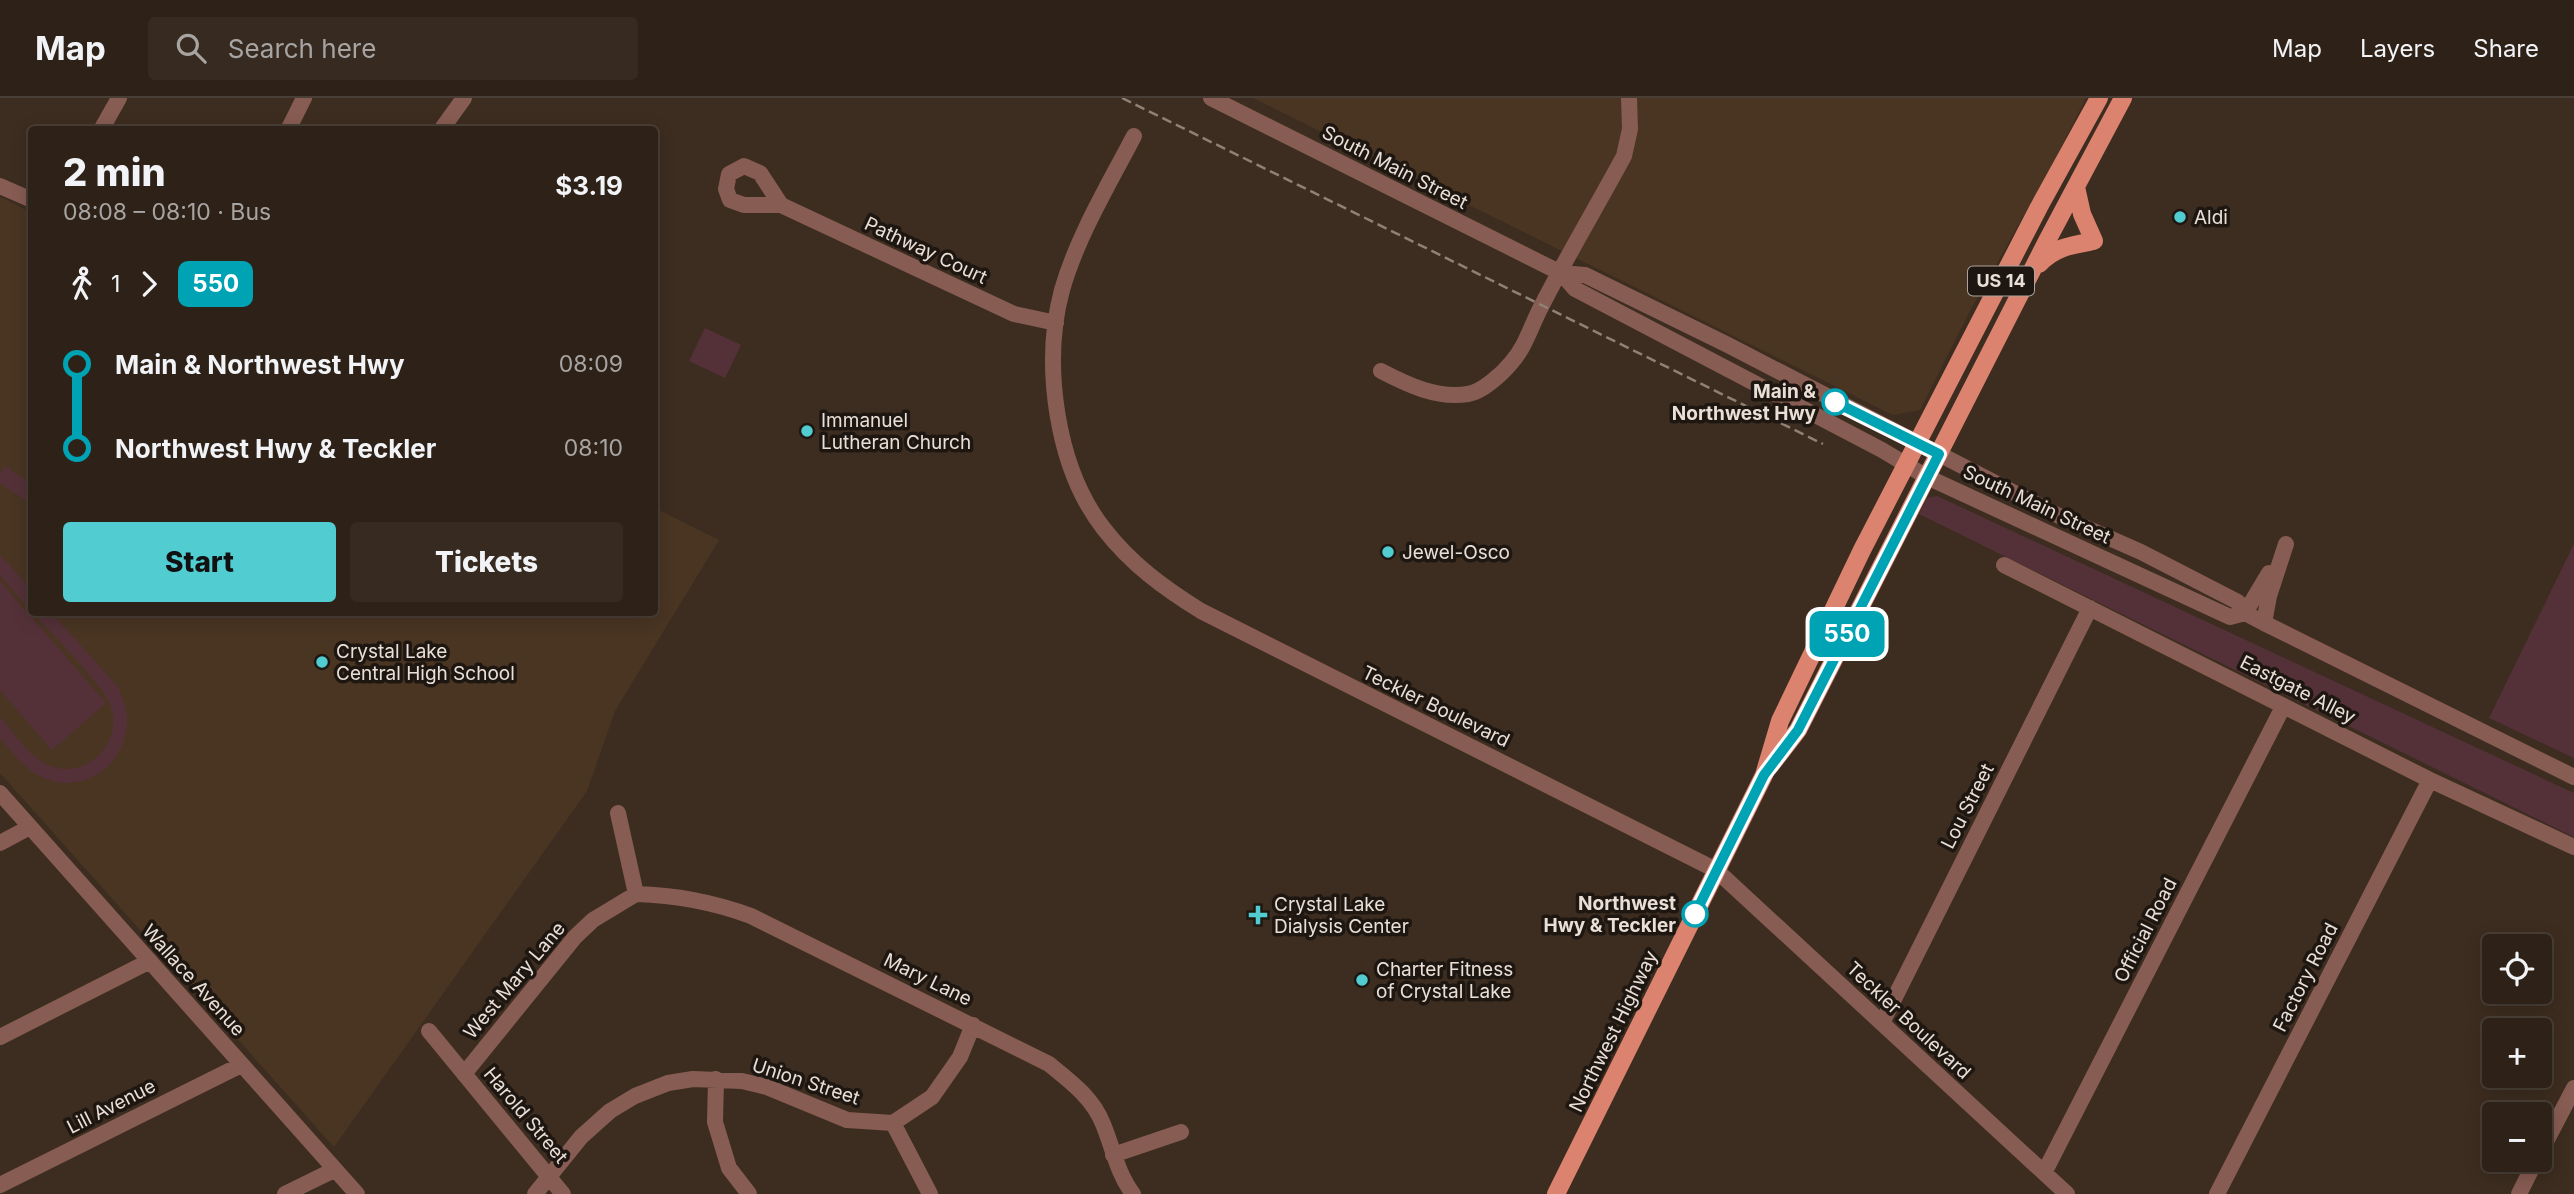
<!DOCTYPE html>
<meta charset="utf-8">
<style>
body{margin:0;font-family:Inter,sans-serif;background:#362a21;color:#f1f3f6;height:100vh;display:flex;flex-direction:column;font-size:26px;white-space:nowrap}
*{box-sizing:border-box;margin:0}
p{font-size:23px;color:#a7a4a2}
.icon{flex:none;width:38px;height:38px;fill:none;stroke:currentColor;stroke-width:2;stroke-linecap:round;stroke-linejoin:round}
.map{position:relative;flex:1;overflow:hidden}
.sheet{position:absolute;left:28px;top:28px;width:630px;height:490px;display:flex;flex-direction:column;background:#2e2218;border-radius:7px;box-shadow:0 4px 18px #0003,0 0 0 2px #493f37}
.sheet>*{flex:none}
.badge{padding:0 14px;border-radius:10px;font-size:24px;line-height:46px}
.buttons{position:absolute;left:2482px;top:836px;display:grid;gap:14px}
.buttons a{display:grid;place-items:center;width:70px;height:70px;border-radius:7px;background:#2e2218;box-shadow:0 4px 18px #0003,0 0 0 2px #493f37;font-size:35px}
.map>.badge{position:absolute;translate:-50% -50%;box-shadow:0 0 0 4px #fff}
.legs{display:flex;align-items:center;gap:10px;height:77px;padding:0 35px;font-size:23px}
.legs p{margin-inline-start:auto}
.summary{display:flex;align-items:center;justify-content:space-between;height:119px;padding:0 35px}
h1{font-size:38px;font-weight:800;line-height:52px}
.primary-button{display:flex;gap:14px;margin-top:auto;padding:14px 35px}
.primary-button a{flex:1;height:80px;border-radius:7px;background:#51ccd1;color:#111;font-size:28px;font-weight:800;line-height:80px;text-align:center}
.primary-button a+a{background:#362a21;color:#f1f3f6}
ul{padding:0 35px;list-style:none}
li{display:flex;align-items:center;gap:24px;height:84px;font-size:26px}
li i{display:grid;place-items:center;width:10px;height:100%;margin:0 9px;background:currentColor}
li i::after{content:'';width:18px;height:18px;margin:-9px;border:5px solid;border-radius:50%;background:#2e2218}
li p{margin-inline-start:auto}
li:first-child i{background:linear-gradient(#0000 50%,currentColor 0)}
li:last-child i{background:linear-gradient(currentColor 50%,#0000 0)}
header{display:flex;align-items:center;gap:42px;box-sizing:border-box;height:98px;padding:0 35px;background:#2e2218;border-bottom:2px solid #493f37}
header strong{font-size:33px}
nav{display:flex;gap:38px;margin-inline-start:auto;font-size:24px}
.search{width:490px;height:63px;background:#362a21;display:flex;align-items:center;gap:18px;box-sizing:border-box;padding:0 24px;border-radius:7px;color:#a7a4a2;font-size:26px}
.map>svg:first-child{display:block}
.built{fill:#4a3523}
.green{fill:#543138}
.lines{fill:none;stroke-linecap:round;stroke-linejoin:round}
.minor{stroke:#875c52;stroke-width:16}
.major{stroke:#db836f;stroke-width:18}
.rail{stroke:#8f8176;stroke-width:2.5;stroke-dasharray:10 5;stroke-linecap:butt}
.line-1-casing{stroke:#fff;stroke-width:16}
.line-1{stroke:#00a3b4;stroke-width:10}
.poi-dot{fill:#51ccd1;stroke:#1e1711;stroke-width:2.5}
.stop-1-dot{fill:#fff;stroke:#00a3b4;stroke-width:3.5}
.labels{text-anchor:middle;stroke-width:7;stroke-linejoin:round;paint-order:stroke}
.shield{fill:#1e1711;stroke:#ada39c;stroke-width:2}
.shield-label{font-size:18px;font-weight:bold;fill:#eadfd7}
.street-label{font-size:19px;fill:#eadfd7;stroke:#1e1711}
.poi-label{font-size:19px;fill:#eadfd7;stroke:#1e1711;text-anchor:start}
.stop-label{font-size:19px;font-weight:bold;fill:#eadfd7;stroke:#1e1711;text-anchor:end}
</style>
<header>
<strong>Map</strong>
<div class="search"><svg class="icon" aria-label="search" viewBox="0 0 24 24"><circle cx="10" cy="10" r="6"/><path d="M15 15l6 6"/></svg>Search here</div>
<nav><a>Map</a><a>Layers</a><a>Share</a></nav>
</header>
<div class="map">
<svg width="2574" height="1096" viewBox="0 0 2574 1096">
<rect width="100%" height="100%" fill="#3d2d20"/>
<path class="built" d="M1253 0H2086L2049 73 1971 211 1920 312 1893 317Z
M0 99 31 114 32 514H654L655 410 719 442 615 613 587 693 334 1049 0 675Z"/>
<path class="green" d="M705 230 741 247 725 280 689 263Z
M5 368 31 386V393L25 402 0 385V375Z
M1937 398 2574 695V739L1919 416 1927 400Z
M2574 446V660L2489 620Z
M0 457 31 491V513L0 477Z
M0 483 106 605 52 652 0 592Z
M33 515H52L118 589C123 601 128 613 127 626 124 670 80 699 40 678 23 670 12 654 0 640V619C13 634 27 655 44 665 81 686 124 648 111 609 104 587 51 535 33 515Z"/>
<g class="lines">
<path class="minor" d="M1211 0 1561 175 1585 177 1726 246 2057 417 2141 454 2238 504 2245 515 2264 525 2574 679
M101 32 119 0
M288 32 304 0
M441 32 464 0
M1134 38C1109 86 1077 139 1062 192 1042 266 1056 370 1104 431 1131 466 1164 490 1201 513L1716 772 2067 1096
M0 88 32 102
M781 107H744L730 102 726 91 729 76 744 68 760 75 781 107 1014 216 1056 225
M1561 175 1575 191 1882 352 1927 379 2230 519 2245 515
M1381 273C1408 287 1437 301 1468 296 1482 294 1502 276 1511 265 1526 248 1531 228 1541 209 1567 158 1597 108 1624 58L1630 31 1629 0
M2004 467 2430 682 2574 749
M2245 515 2269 475
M2264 525 2269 498 2286 446
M0 695 357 1096
M618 715 636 796
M0 745 30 729
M636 796C676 797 713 804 751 818L1049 966C1070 983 1093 1000 1103 1026 1113 1050 1117 1075 1133 1096
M1882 925 2090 510
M429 933 563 1096
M0 939 150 863
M464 976 575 839 593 822 636 796
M716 981 715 1024 729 1070 749 1096
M893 1025 930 1096
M1113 1057 1181 1034
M2539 1057 2574 990
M2044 1075 2283 609
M0 1087 241 967
M285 1096 334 1072
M535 1096 581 1039 610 1013 635 998 668 985 693 981 742 983 767 989 847 1022 893 1025 932 999 960 959 973 927
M2217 1096 2430 682
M2519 1096 2536 1062"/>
<path class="major" d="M2039 166C2055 149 2072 147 2094 143L2082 116 2076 89
M1770 668 1798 632 2048 141 2123 0
M1556 1096 1764 677 1780 623 1862 452 2039 109 2099 0"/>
<path class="rail" d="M1122 0 1823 346"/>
</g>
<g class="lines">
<defs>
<path id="line-1" d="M1695 816 1764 677 1798 632 1939 356 1835 304"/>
</defs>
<use href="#line-1" class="line-1-casing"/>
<use href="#line-1" class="line-1"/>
</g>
<g class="poi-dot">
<circle cx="2180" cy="119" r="7"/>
<circle cx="807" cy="333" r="7"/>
<circle cx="1388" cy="454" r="7"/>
<circle cx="322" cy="564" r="7"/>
<path d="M1254.5 806.5h7v7h7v7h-7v7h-7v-7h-7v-7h7z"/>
<circle cx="1362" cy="882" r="7"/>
</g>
<g class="stop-1-dot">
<circle cx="1835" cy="304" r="12"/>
<circle cx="1695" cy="816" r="12"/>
</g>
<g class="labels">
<rect class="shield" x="1968" y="168.5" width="66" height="29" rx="5"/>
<g class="shield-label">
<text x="2001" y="189">US 14</text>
</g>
<g class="street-label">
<text transform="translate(1395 69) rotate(27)" y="7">South Main Street</text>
<text transform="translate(926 152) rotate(25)" y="7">Pathway Court</text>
<text transform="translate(2037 406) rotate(25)" y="7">South Main Street</text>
<text transform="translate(2298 591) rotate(27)" y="7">Eastgate Alley</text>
<text transform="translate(1436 608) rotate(26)" y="7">Teckler Boulevard</text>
<text transform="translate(1967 708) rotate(-63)" y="7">Lou Street</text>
<text transform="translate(2145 832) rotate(-63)" y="7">Official Road</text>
<text transform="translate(2305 879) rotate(-63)" y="7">Factory Road</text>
<text transform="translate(928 881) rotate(26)" y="7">Mary Lane</text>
<text transform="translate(194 882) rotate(48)" y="7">Wallace Avenue</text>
<text transform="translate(514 882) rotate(-50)" y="7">West Mary Lane</text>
<text transform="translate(1909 922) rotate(43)" y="7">Teckler Boulevard</text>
<text transform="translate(1613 933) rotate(-64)" y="7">Northwest Highway</text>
<text transform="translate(806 983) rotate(18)" y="7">Union Street</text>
<text transform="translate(111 1008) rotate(-27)" y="7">Lill Avenue</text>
<text transform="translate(526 1017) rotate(50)" y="7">Harold Street</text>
</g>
<g class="poi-label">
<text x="2194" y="126">Aldi</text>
<text x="821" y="329">Immanuel<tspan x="821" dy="22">Lutheran Church</tspan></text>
<text x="1402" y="461">Jewel-Osco</text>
<text x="336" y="560">Crystal Lake<tspan x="336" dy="22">Central High School</tspan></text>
<text x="1274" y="813">Crystal Lake<tspan x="1274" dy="22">Dialysis Center</tspan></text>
<text x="1376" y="878">Charter Fitness<tspan x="1376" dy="22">of Crystal Lake</tspan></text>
</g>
<g class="stop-label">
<text x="1816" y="300">Main &amp;<tspan x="1816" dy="22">Northwest Hwy</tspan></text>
<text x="1676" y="812">Northwest<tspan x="1676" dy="22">Hwy &amp; Teckler</tspan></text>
</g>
</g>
</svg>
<div class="buttons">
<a><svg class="icon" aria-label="locate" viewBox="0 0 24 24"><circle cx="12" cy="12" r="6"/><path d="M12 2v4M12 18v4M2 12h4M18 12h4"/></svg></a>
<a>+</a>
<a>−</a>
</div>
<b class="badge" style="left:1847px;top:536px;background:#00a3b4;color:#fff">550</b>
<section class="sheet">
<div class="summary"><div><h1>2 min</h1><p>08:08 – 08:10 · Bus</p></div><b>$3.19</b></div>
<div class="legs"><svg class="icon" aria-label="walk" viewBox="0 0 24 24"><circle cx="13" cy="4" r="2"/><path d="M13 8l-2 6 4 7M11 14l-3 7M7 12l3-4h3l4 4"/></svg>1<svg class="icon" aria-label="forward" viewBox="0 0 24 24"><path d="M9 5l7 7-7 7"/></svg><b class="badge" style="background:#00a3b4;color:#fff">550</b></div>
<ul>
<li><i style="color:#00a3b4"></i><b>Main &amp; Northwest Hwy</b><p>08:09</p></li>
<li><i style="color:#00a3b4"></i><b>Northwest Hwy &amp; Teckler</b><p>08:10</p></li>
</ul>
<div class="primary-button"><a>Start</a><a>Tickets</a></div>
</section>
</div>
